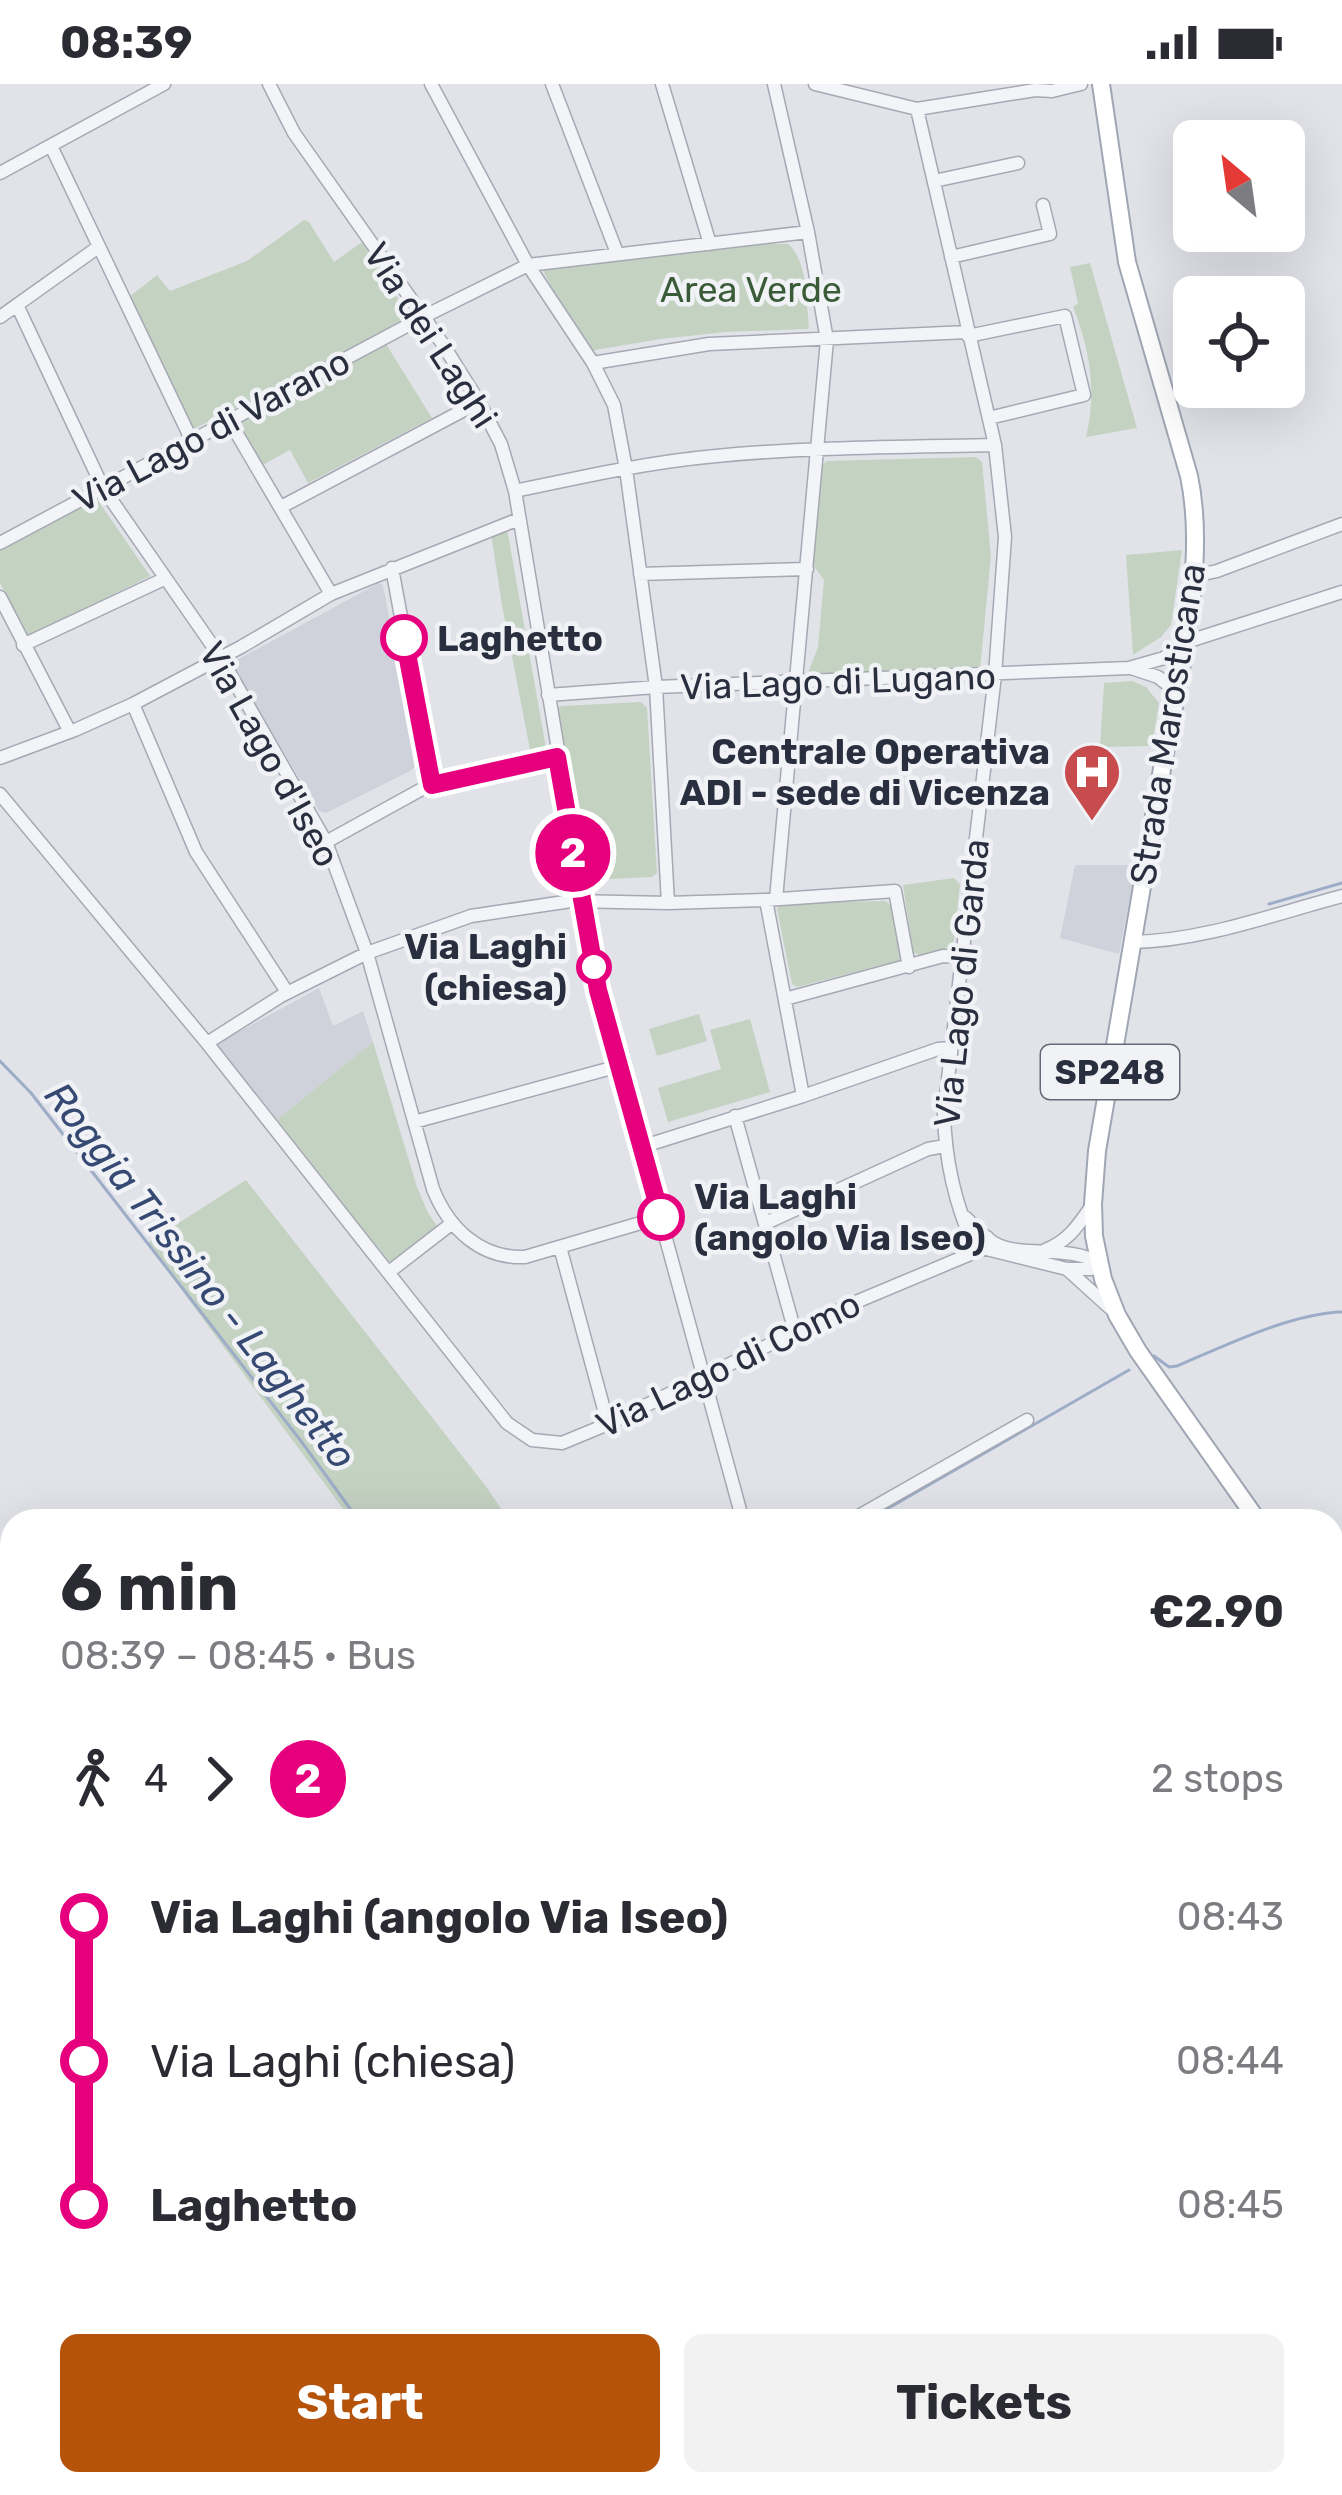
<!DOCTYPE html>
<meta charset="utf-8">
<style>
body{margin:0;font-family:Rubik,sans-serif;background:#f2f2f3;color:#2b2b33;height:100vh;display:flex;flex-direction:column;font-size:45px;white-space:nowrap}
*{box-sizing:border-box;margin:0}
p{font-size:39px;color:#7c7c81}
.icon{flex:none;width:66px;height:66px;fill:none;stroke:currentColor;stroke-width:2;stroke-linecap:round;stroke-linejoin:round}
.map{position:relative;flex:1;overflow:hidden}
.details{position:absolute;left:0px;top:1425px;width:1344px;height:987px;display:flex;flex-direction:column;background:#fff;border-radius:36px 36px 0 0;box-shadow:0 12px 48px #0002}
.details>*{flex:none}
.badge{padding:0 24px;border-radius:39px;font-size:42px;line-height:78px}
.needle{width:78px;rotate:331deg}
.tools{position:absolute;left:1173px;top:36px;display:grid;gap:24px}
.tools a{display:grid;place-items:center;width:132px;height:132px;border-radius:18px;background:#fff;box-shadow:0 12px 48px #0002;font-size:60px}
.map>.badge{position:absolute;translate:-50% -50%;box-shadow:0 0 0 6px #fff}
.legs{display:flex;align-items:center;gap:18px;height:132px;padding:0 60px;font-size:39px}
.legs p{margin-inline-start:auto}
.overview{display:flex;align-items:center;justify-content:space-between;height:204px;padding:0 60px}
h1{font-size:66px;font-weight:700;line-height:90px}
.primary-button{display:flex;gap:24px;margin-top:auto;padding:24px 60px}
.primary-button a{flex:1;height:138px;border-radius:18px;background:#b45309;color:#fff;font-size:48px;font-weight:700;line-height:138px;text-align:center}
.primary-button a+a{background:#f2f2f3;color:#2b2b33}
ul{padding:0 60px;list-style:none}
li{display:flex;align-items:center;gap:42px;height:144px;font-size:45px}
li i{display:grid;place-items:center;width:18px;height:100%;margin:0 15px;background:currentColor}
li i::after{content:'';width:30px;height:30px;margin:-15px;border:9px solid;border-radius:50%;background:#fff}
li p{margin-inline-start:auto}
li:first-child i{background:linear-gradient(#0000 50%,currentColor 0)}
li:last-child i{background:linear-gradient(currentColor 50%,#0000 0)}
.status{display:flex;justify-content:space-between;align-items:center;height:84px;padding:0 60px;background:#fff;direction:ltr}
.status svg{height:33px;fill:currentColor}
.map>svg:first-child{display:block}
.built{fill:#cfd2db}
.green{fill:#c4d2c2}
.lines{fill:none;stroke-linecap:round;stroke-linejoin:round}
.stream{stroke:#9dacc7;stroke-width:3}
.minor-casing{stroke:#a6a9b3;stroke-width:15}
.major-casing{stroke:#a1a6b4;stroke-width:20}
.minor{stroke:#f3f4f7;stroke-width:12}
.major{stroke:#fff;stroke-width:16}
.line-1-casing{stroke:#fff;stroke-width:27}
.line-1{stroke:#e6007e;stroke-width:18}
.stop-1-dot{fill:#fff;stroke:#e6007e;stroke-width:6}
.labels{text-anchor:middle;stroke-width:9;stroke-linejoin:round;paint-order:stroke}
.shield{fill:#f0f2f6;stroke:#656a77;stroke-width:3}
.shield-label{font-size:33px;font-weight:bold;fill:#2a2f40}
.park-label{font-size:36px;fill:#3a5b38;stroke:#f0f2f6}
.street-label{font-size:36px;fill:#2a2f40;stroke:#f0f2f6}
.stop-label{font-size:36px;font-weight:bold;fill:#2a2f40;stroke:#f0f2f6;text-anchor:start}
.poi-label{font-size:36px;font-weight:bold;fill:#2a2f40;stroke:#f0f2f6;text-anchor:end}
.water-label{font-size:39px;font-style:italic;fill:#364972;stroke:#f0f2f6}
</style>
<div class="status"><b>08:39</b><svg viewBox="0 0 49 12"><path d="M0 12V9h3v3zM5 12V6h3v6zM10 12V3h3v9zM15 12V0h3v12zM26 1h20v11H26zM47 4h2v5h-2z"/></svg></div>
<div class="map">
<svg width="1342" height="2411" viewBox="0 0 1342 2411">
<rect width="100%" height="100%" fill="#e1e3e9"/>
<path class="built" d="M379 499 383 501 416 680 412 686 326 729 319 727 232 582 233 578Z
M1075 781H1136L1119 870 1060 854Z
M319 904 333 942 363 927 373 958 274 1038 213 962Z"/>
<path class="green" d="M304 136 309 138 334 178 362 158 411 235 192 346 129 213 157 191 170 207 247 177Z
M768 160H788C808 177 806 217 809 242L808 245 725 248 661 255 589 267 579 256 542 185Z
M1090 179 1137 344 1086 353C1097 307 1090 266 1073 223L1078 219 1070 183Z
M386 260 432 334 308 399 290 366 261 382 238 340Z
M976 373 982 378 991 472 980 585 807 592 818 563 824 496 813 481 822 381 827 377Z
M97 415 150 492 29 553 0 499V466Z
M507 445 545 658V668L531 671 502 521 491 450Z
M1182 466 1171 541 1161 553 1133 571 1126 471Z
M1132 597 1146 603 1159 619 1152 662 1100 663 1104 599Z
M641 618 647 624 657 789 652 793 590 796 586 794 557 625 561 622Z
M954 794 960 800 954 856 949 864 919 871 913 868 903 801Z
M885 817 893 823 901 876 797 903 792 900 777 825 781 819Z
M699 930 707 957 657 972 649 945Z
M750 935 770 1008 668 1038 658 1004 721 985 710 946Z
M373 958 417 1103 428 1129 439 1145 391 1179 274 1038Z
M246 1096 485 1401 502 1426 489 1437H352L147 1159Z
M0 1994 12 2008V2263L0 2274Z
M300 2400H432L450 2410 315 2411Z"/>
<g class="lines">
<path class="stream" d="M1269 820 1342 799
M0 977 31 1009 301 1357 359 1437
M1154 1272 1169 1283 1177 1282C1224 1262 1292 1229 1342 1228
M866 1437 1129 1286"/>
<defs>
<path id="minor" d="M269 0 294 49 442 259 479 318 501 360 515 407 598 906 743 1437
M431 0 528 181 593 279 614 321 626 385 656 603 668 819
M552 0 617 169
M662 0 710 160
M774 0 808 148 827 256 776 815
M815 0 917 25 1035 6 1052 7 1081 0
M917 25 995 361 1005 453 995 591 944 1029C945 1075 955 1120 974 1162L1067 1185H1091L1099 1179
M51 62 192 357
M0 89 164 0
M934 97 1018 79
M951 173 1050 150 1043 121
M17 221 103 404 221 574 326 758 367 869 433 1105C449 1145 481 1175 525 1173L661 1133
M0 233 97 164
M968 252 1065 232 1084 311 989 334
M593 279 709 260 967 248
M230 338 331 510
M515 407C581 393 649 378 716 372 809 363 902 363 995 361
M281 423 479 318
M0 459 431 229 528 181 808 148
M392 484 432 701 557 673
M640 490 807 485
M1194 492 1217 487 1342 440
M0 513 70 648
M23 561 164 495
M1131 584 1158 593 1176 607
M548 611 656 603 1129 584 1164 574 1183 559 1342 508
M133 620 196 768 287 908
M0 674 75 646 133 620 241 563 331 510 519 435
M0 710 207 959 507 1339 532 1356 562 1359 608 1340 856 1218 980 1166 987 1153
M326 758 422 705
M766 816 803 1012
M1132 858C1203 857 1274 830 1342 812
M785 915 943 872 962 873
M207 959 281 912 367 869 471 832 571 817 668 819 766 816 895 807 909 883
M735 1032 795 1248
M414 1038 619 982
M641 1063 803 1012 938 965 951 964
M965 1133C974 1141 983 1152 994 1159 1023 1175 1067 1160 1099 1179
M766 1139 928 1065 945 1062
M560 1163 608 1340
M1045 1166C1069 1157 1079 1140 1093 1120
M1068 1186 1110 1224
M389 1188 451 1140
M850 1437 1027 1336
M1332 1725 1342 1740
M1332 1787 1342 1779
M1332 1922 1342 1918
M1332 1993 1342 2012
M1332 2225 1342 2223
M1152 2400 1159 2411
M1317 2400 1326 2411
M558 2411 565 2400
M751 2411 759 2400
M1083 2411 1100 2400"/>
<path id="major" d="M1101 0 1127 178 1189 392C1208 481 1178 596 1162 685 1140 812 1118 939 1097 1067L1093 1120 1094 1152 1103 1195 1117 1231 1138 1267 1258 1437
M1332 1541 1342 1555
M0 1977 12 1991
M1332 2141 1342 2139
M466 2400 495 2411
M899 2411 907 2400"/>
</defs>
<use href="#minor" class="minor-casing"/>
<use href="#major" class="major-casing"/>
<use href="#minor" class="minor"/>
<use href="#major" class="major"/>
</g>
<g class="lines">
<defs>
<path id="line-1" d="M404 554 432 701 557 673 598 906 661 1133"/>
</defs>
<use href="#line-1" class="line-1-casing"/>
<use href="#line-1" class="line-1"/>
</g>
<defs>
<symbol id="hospital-pin" viewBox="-11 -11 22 30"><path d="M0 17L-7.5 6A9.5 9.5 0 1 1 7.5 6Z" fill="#c84b4e" stroke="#f0f2f6"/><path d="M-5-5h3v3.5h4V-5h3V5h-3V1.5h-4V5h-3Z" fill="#fff"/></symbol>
</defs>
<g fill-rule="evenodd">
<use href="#hospital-pin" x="1059" y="655" width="66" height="90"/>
</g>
<g class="stop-1-dot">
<circle cx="404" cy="554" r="21"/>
<circle cx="594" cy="883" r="15"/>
<circle cx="661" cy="1133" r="21"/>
</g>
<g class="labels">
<rect class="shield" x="1041" y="961" width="138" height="54" rx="9"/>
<g class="shield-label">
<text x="1110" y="1000">SP248</text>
</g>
<g class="park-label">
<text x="751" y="218">Area Verde</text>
</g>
<g class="street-label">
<text transform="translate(431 251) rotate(57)" y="13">Via dei Laghi</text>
<text transform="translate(211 346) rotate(-28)" y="13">Via Lago di Varano</text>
<text transform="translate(838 597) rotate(-2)" y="13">Via Lago di Lugano</text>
<text transform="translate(1167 640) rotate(-81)" y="13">Strada Marosticana</text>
<text transform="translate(270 670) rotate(61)" y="13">Via Lago d'Iseo</text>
<text transform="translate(961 899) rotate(-84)" y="13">Via Lago di Garda</text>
<text transform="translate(728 1280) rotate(-26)" y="13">Via Lago di Como</text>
</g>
<g class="stop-label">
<text x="437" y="567">Laghetto</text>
<text x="567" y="875" text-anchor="end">Via Laghi<tspan x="567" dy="41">(chiesa)</tspan></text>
<text x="694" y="1125">Via Laghi<tspan x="694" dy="41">(angolo Via Iseo)</tspan></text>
</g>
<g class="poi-label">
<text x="1050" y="680">Centrale Operativa<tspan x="1050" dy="41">ADI - sede di Vicenza</tspan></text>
</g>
<g class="water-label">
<text transform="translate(201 1191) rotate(52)" y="14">Roggia Trissino - Laghetto</text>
</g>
</g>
</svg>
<div class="tools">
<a><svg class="needle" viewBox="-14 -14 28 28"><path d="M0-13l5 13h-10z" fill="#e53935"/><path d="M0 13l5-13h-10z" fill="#7c7c81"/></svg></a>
<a><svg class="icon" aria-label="locate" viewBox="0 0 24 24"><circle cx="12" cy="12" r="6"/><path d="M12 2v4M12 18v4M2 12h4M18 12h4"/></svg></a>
</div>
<b class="badge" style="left:573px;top:769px;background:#e6007e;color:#fff">2</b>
<section class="details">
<div class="overview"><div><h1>6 min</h1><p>08:39 – 08:45 · Bus</p></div><b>€2.90</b></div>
<div class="legs"><svg class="icon" aria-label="walk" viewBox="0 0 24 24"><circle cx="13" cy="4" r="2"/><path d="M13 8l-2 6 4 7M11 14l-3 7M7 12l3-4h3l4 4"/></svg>4<svg class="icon" aria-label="forward" viewBox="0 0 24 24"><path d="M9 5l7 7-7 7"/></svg><b class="badge" style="background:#e6007e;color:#fff">2</b><p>2 stops</p></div>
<ul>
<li><i style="color:#e6007e"></i><b>Via Laghi (angolo Via Iseo)</b><p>08:43</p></li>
<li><i style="color:#e6007e"></i><span>Via Laghi (chiesa)</span><p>08:44</p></li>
<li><i style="color:#e6007e"></i><b>Laghetto</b><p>08:45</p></li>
</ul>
<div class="primary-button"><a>Start</a><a>Tickets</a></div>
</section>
</div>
